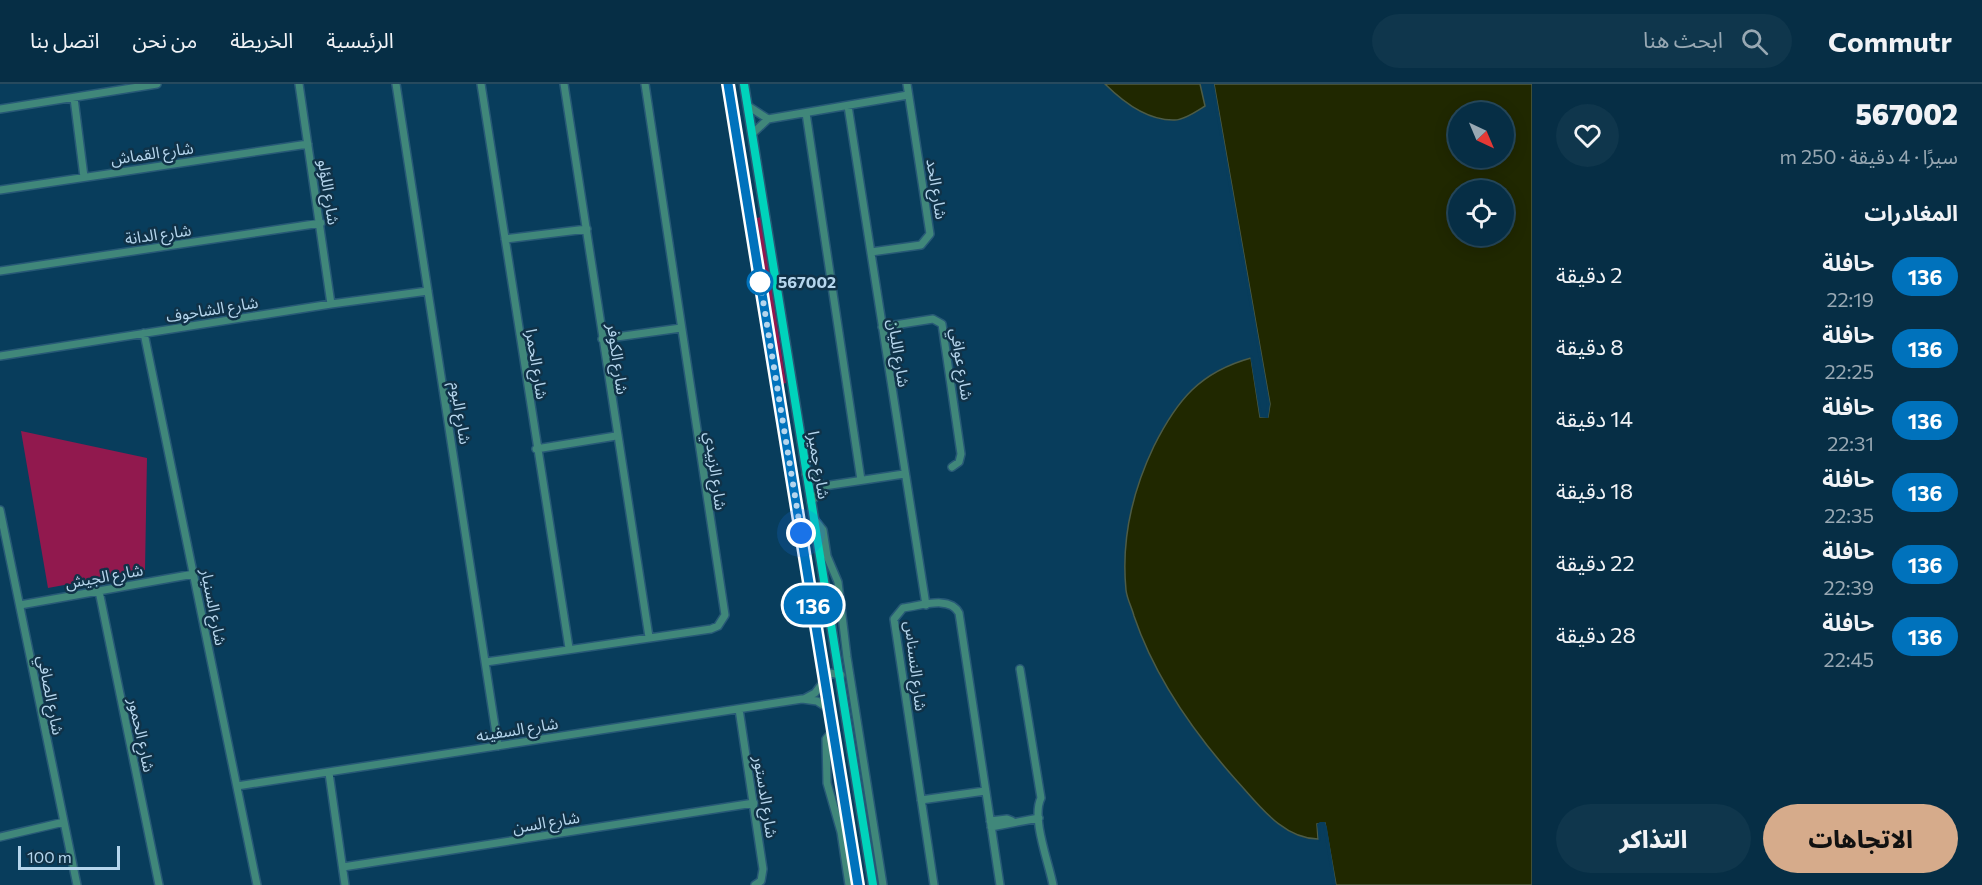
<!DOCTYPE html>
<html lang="ar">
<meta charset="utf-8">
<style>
body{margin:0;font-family:Commissioner,"Noto Sans Arabic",sans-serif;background:#0f364c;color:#f1f3f6;direction:rtl;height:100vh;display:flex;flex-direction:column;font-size:22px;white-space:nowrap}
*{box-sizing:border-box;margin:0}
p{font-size:20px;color:#98a8b3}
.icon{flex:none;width:33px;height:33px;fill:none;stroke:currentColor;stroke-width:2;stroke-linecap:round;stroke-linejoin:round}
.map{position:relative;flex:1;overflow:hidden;direction:ltr}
.side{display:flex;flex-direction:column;background:#062e45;width:450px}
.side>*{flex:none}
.badge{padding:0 12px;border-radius:20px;font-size:21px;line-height:39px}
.needle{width:39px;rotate:136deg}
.fabs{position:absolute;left:1448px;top:18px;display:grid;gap:12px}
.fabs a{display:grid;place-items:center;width:66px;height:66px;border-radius:50%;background:#062e45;box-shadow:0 3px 15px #0003,0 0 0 2px #274a5e;font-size:30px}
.scale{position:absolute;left:18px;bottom:15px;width:102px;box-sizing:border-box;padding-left:6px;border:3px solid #b6d6ed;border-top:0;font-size:16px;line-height:21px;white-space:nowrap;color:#b6d6ed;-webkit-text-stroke:4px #103248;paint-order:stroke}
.you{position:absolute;width:30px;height:30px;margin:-15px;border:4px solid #fff;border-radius:50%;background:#1a73e8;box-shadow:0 0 0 9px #1a73e833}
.map>.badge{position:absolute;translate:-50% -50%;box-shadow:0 0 0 3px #fff}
h2{padding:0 24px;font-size:22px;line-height:54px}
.round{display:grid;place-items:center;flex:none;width:63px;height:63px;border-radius:32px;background:#0f364c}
.head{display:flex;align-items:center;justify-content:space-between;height:102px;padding:0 24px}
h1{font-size:28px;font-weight:800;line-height:45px}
.primary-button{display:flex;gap:12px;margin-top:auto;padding:12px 24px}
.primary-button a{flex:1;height:69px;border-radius:36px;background:#d6ab8b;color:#111;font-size:24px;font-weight:800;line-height:69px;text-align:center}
.primary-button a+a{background:#0f364c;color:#f1f3f6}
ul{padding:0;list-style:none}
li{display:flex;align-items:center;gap:18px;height:72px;padding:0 24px}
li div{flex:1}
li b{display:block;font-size:22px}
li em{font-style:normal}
li .badge{min-width:66px;font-weight:700;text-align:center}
header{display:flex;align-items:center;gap:36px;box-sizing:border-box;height:84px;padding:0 30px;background:#062e45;border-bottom:2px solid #274a5e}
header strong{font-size:28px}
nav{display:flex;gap:33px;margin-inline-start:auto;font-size:21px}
.search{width:420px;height:54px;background:#0f364c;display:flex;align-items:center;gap:15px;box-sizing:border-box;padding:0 21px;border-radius:33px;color:#98a8b3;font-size:22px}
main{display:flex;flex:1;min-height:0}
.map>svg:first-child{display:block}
.green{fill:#91194e}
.water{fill:#202800;stroke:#4d5c47;stroke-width:1.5;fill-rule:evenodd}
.pier{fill:#083d5c}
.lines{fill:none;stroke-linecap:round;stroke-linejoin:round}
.minor-casing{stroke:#275976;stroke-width:10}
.major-casing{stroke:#275976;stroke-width:11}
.minor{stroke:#40877a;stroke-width:7}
.major{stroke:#00d3bb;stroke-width:8}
.line-casing{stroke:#fff;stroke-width:14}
.line{stroke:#0072bc;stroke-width:9}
.walk{stroke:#b6d6ed;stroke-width:6;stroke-dasharray:0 10.8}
.stop-dot{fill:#fff;stroke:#0072bc;stroke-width:3}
.labels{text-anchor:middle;stroke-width:5;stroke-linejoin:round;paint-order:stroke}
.street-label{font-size:16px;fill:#b6d6ed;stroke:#103248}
.stop-label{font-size:16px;font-weight:bold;fill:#b6d6ed;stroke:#103248;text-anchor:start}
</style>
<header>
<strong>Commutr</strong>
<div class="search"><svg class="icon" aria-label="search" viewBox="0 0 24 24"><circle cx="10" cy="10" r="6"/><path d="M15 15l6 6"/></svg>ابحث هنا</div>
<nav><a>الرئيسية</a><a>الخريطة</a><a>من نحن</a><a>اتصل بنا</a></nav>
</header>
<main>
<section class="side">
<div class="head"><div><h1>567002</h1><p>سيرًا · 4 دقيقة · 250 m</p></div><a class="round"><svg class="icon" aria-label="heart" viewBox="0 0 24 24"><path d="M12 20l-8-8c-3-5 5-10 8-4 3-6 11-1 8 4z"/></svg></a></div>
<h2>المغادرات</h2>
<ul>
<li><span class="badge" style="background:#0072bc;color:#fff">136</span><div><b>حافلة</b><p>22:19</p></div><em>2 دقيقة</em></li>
<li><span class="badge" style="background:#0072bc;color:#fff">136</span><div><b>حافلة</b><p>22:25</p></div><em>8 دقيقة</em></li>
<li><span class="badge" style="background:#0072bc;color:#fff">136</span><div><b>حافلة</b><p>22:31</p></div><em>14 دقيقة</em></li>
<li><span class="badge" style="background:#0072bc;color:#fff">136</span><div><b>حافلة</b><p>22:35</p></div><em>18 دقيقة</em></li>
<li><span class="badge" style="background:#0072bc;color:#fff">136</span><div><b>حافلة</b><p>22:39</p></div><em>22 دقيقة</em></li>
<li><span class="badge" style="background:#0072bc;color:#fff">136</span><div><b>حافلة</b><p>22:45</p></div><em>28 دقيقة</em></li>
</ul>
<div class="primary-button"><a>الاتجاهات</a><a>التذاكر</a></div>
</section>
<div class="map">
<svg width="1532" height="801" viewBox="0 0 1532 801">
<rect width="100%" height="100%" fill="#083d5c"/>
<path class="green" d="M761 133 786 299 782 300 757 134Z
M21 347 147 374 145 486 48 504Z"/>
<path class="water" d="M1105 0H1200L1205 22C1197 27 1184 36 1175 36 1148 37 1123 18 1105 0Z
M1214 0H1532V801H1336L1325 739 1317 740 1318 755C1283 755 1259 721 1237 697 1194 649 1155 594 1134 532 1132 524 1127 515 1126 506 1121 455 1132 408 1154 362 1177 316 1200 288 1251 274L1260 333H1268L1270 320ZM1458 28H1503V74H1458ZM1458 106H1503V152H1458Z"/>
<path class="pier" d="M1211 0H1214L1270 320 1268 334 1260 333 1250 271 1253 273 1262 331H1265L1267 320Z
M1320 738H1325L1327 744 1336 801H1333L1323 741H1320L1321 755 1319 758 1317 740Z"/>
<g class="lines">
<defs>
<path id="minor" d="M299 0 331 220
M396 0 498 662
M481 0 569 564
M564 0 649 553
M74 14 84 93
M748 22 768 35
M848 22 926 521
M0 25 157 0
M806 29 861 396
M752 50 768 35 908 11
M0 106 308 60
M505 155 587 145
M871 168 921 161 930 150 907 0
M0 187 321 139
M882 243 933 235 942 240 961 370 959 378 952 383
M144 249 257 801
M602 255 681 244
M0 272 331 220 428 207
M536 365 616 352
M806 390 824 402 904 390
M811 418 824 402
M0 426 77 801
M814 435 823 446 827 472 838 498 847 573 883 801
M99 507 159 801
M20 521 194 490
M486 578 711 545 718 542 725 531 645 0
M1020 585 1041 714C1031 734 1049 779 1053 801
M804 615 815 609 830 589 841 591
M739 625 763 785 761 797 755 801
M834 645 826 655 827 699 841 748 849 801
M329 689 345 801
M237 702 802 615 817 617 831 626
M921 716 985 707
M990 737 1007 735 1012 737
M991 743 1039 734
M0 753 64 738
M343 783 754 719
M934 801 894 535 903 524C920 522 950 511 959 529L1000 801"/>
<path id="major" d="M728 0 858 801
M744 0 873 801"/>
</defs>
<use href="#minor" class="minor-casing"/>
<use href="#major" class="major-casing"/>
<use href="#minor" class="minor"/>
<use href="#major" class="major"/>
</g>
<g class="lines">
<defs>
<path id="line" d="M728 0 858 801"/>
</defs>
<use href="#line" class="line-casing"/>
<use href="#line" class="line"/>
<path class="walk" d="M760 198 801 449"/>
</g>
<circle class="stop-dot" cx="760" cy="198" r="12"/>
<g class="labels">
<g class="street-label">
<text transform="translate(152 69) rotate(-8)" y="6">شارع القماش</text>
<text transform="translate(937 105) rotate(81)" y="6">شارع الحد</text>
<text transform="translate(329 108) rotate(81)" y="6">شارع اللؤلو</text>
<text transform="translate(158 150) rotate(-8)" y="6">شارع الدانة</text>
<text transform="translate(212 225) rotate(-9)" y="6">شارع الشاحوف</text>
<text transform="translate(899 269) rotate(81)" y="6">شارع الليان</text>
<text transform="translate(618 275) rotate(82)" y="6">شارع الكوفر</text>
<text transform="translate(537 280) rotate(81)" y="6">شارع الحمرا</text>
<text transform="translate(962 280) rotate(81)" y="6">شارع عوافي</text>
<text transform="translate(461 329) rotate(81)" y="6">شارع البوم</text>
<text transform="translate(819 381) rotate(81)" y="6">شارع جميرا</text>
<text transform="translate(716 387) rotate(82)" y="6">شارع الزبيدي</text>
<text transform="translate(104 492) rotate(-10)" y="6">شارع الجيش</text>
<text transform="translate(214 523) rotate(79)" y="6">شارع السنيار</text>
<text transform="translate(916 582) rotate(83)" y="6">شارع النسناس</text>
<text transform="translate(51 611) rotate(79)" y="6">شارع الصافي</text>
<text transform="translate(517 645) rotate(-9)" y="6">شارع السفينه</text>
<text transform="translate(142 651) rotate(78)" y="6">شارع الحمور</text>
<text transform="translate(766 713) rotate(81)" y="6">شارع الدستور</text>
<text transform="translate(546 738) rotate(-9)" y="6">شارع السن</text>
</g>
<g class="stop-label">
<text x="778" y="204">567002</text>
</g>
</g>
</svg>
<div class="fabs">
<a><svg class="needle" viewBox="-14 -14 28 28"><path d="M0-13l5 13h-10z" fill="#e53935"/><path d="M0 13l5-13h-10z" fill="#98a8b3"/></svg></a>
<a><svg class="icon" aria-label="locate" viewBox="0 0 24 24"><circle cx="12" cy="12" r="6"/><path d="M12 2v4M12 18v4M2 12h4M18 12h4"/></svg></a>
</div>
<div class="scale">100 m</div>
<div class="you" style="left:801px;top:449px"></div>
<b class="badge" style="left:813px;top:521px;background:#0072bc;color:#fff">136</b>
</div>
</main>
